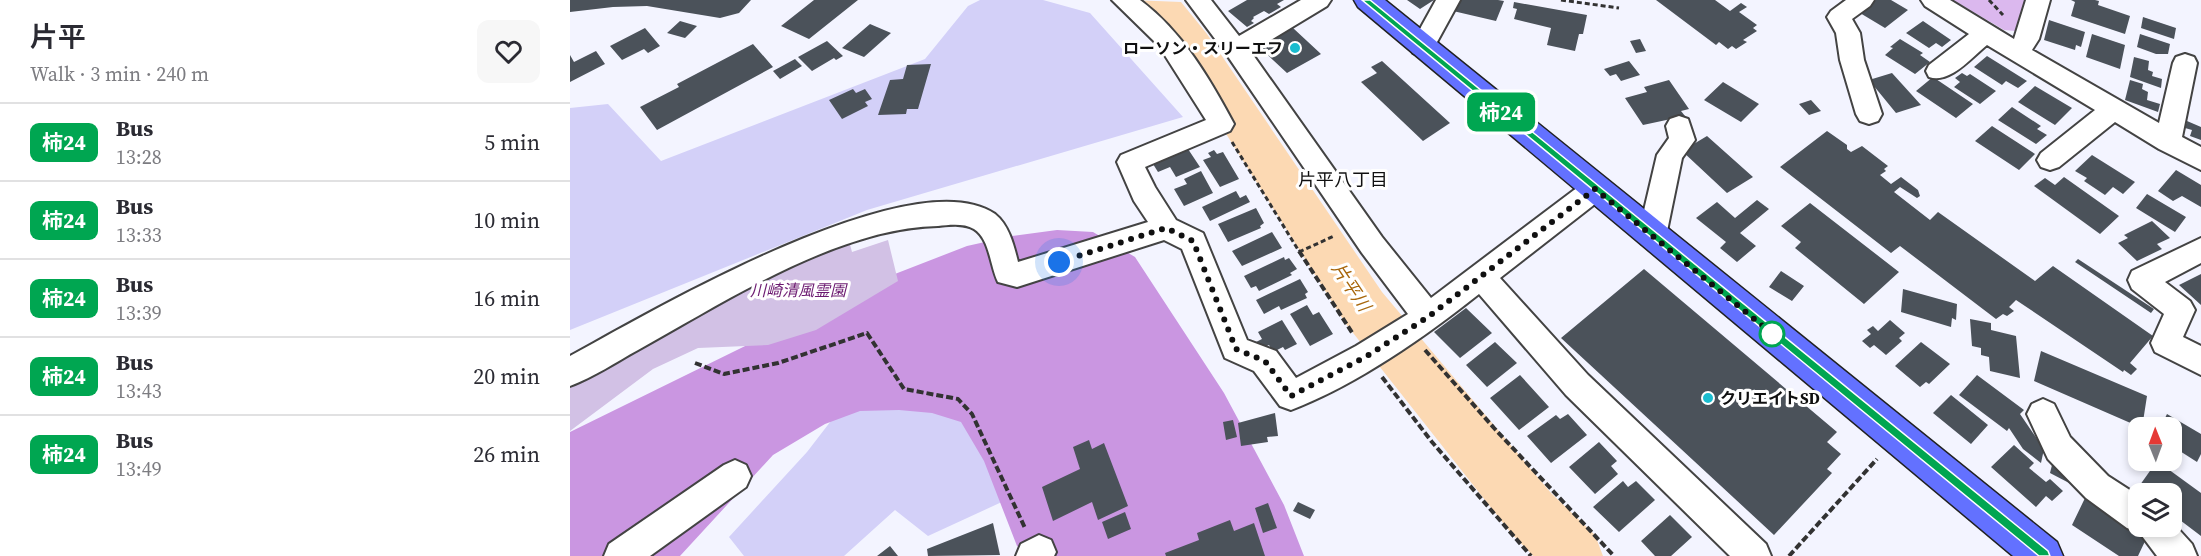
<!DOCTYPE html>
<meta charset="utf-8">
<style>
body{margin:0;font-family:"Source Serif 4","Noto Sans JP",serif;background:#f7f7f7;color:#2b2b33;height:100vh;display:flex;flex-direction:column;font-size:22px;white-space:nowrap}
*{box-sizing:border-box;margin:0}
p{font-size:20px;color:#7c7c81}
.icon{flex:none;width:33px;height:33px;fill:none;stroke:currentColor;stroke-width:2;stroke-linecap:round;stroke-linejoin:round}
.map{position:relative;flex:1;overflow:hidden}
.panel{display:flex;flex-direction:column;background:#fff;width:570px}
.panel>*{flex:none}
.badge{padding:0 12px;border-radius:9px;font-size:21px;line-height:39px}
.needle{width:39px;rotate:359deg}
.fabs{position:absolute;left:1558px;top:417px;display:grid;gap:12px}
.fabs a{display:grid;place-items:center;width:54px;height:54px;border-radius:12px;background:#fff;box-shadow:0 3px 9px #0003;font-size:30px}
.you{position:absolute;width:30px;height:30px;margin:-15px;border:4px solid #fff;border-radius:50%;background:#1a73e8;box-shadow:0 0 0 9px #1a73e833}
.map>.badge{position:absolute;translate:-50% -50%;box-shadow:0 0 0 3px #fff}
.round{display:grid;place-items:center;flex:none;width:63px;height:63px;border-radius:12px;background:#f7f7f7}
.headline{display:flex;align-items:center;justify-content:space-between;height:102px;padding:0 30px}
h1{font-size:28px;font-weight:600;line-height:45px}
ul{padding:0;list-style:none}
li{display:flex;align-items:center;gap:18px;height:78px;padding:0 30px;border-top:2px solid #e1e1e2}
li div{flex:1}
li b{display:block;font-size:22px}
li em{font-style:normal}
li .badge{min-width:66px;font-weight:700;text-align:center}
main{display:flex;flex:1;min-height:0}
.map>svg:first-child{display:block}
.farmland{fill:#d3d0f8}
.green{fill:#dbb8ee}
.forest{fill:#ca96e1}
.cemetery{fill:#d2c1e5}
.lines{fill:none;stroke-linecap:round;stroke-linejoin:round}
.river{fill:#fcd9b3;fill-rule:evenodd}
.building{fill:#4b525a}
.minor-casing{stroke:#434343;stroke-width:4}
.major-casing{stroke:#212121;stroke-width:3}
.path-far1{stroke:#323232;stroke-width:3;stroke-dasharray:5 3;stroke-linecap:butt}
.path{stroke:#323232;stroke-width:4;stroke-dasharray:7 3;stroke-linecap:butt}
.minor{fill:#fff;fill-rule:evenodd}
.major{fill:#6371ff;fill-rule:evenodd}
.line{fill:#00a651;stroke:#fff;stroke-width:1.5}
.walk{stroke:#101010;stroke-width:6;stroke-dasharray:0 10.8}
.poi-dot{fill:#1abccf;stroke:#fff;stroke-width:2}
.stop-dot{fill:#fff;stroke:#00a651;stroke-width:3}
.labels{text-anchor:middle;stroke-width:6;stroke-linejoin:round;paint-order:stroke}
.poi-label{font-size:16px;font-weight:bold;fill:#101010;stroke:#fff;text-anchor:end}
.park-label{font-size:16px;font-style:italic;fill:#6b1970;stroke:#fff}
.neighbourhood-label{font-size:18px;fill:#101010;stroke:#fff}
.water-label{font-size:18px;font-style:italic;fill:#a8670c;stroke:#fff}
</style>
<main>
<section class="panel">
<div class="headline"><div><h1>片平</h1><p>Walk · 3 min · 240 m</p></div><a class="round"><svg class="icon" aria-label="heart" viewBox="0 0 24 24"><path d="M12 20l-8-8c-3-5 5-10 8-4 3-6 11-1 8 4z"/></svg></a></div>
<ul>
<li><span class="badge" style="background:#00a651;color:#fff">柿24</span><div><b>Bus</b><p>13:28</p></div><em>5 min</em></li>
<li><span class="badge" style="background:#00a651;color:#fff">柿24</span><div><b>Bus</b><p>13:33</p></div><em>10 min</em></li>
<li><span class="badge" style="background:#00a651;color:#fff">柿24</span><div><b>Bus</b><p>13:39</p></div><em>16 min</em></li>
<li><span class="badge" style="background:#00a651;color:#fff">柿24</span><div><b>Bus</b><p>13:43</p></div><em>20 min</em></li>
<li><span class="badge" style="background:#00a651;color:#fff">柿24</span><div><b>Bus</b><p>13:49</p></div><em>26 min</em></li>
</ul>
</section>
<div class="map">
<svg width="1631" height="556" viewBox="0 0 1631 556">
<rect width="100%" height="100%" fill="#f3f4ff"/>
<path class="farmland" d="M410 0H473L520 13 613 117 297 210 0 330V108L38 104 91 161 355 59 398 6Z
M341 396 391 419 484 478 358 536 325 510 274 556H174L159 537 237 452 274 404Z"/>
<path class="green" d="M1383 0H1455L1445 31 1434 30Z"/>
<path class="forest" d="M487 230 523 232 565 257 654 393 714 505 734 556H467L447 546 414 461 391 422 362 413 329 410 290 411 255 424 203 455 110 556H0V432L312 279 397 246 442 236Z"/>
<path class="cemetery" d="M275 226 282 252 318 240 328 281 246 330 198 345 128 348 83 369 0 431V355L61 328 118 291 174 264Z"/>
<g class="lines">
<path class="river" d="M561 0 611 2 637 34 812 292 981 493 1025 535 1033 556H963L941 533 776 324 607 56 583 22 567 10Z"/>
</g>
<path class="building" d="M0 0H181L169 13 150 18 77 6 43 7 0 12Z
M244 0H288L239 39 211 26Z
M677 0H714L707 4 711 7 699 14 694 11 683 17 684 18 681 21 684 23 677 27 658 11Z
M837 0H864L850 9Z
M888 0H928L934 1 926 21 883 11Z
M1086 0H1145L1160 11 1171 3 1177 7 1169 12 1187 25 1183 28 1187 31 1173 40 1177 42 1166 49 1162 46 1158 49 1149 42 1146 45Z
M1306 0H1321L1338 10 1315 28 1290 13Z
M1501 0H1525L1529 1 1528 5 1560 16 1555 34 1501 16 1505 2Z
M944 2 1017 15 1013 34H1009L1005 51 977 45 981 28 944 19 947 9 943 8Z
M1573 17 1606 28 1604 39 1571 28Z
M1479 20 1515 32 1511 47 1506 45 1505 50 1474 40Z
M110 21 127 26 115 38 97 33Z
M1353 21 1381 40 1372 47 1366 43 1359 48 1336 33Z
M300 24 321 33 294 57 272 48Z
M75 28 90 46 78 53 74 49 52 60 40 46Z
M723 28 751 54 717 73 689 47Z
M1522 34 1555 45 1550 69 1516 57Z
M1570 34 1600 44 1598 54H1586L1567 47Z
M1070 39 1076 51 1066 53 1060 41Z
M1330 39 1353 53 1350 55 1360 62 1345 74 1315 55 1323 48 1320 47Z
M257 41 273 56 266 60 264 58 242 71 228 57Z
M183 44 203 67 87 130 70 107 109 87 107 84Z
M26 51 35 64 0 82V55L4 62Z
M1417 56 1457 81 1448 88 1436 81 1432 85 1404 67Z
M1564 57 1579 61 1578 70 1583 72 1582 76 1592 79 1591 88 1560 77Z
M225 59 232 66 210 79 203 71Z
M812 61 880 123 853 141 791 82 807 73 801 67Z
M1059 61 1070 75 1051 81 1046 74 1040 76 1034 69Z
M361 64 348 109H337L336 114 308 115 320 80 333 79 337 65Z
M1322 73 1351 105 1326 113 1299 80Z
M1392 73 1397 76 1400 74 1426 91 1410 104 1384 87 1390 82 1385 78Z
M1363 77 1403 104 1386 118 1346 91Z
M1099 80 1119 109 1111 111 1115 116 1073 125 1055 98 1077 92 1074 87Z
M1560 80 1573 84 1572 89 1578 92 1577 100 1590 104 1588 112 1555 100Z
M1153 82 1189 104 1171 122 1134 100Z
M1465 86 1502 108 1485 125 1448 102Z
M283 89 286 93 295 89 302 99 295 102 298 106 272 119 259 100Z
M1241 100 1251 111 1239 115 1229 104Z
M1442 107 1471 126 1467 129 1477 135 1466 144 1428 120Z
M1617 121 1631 127V140L1620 136 1622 130 1615 128Z
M1422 126 1465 154 1449 170 1405 141Z
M1257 131 1277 145V149L1281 152 1292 146 1318 166 1314 169 1316 171 1310 175 1321 184 1331 177 1348 190 1350 196 1347 198 1330 187 1324 192 1360 220 1368 212 1465 281 1483 266 1583 336 1560 363 1567 369 1561 375 1554 370 1553 372 1446 300 1439 307 1444 311 1437 316 1433 314 1426 319 1330 246 1321 253 1210 167Z
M1137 136 1183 177 1157 193 1112 151Z
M618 149 630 167 606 177 600 167 588 172 583 164Z
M644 150 647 154 653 152 669 179 650 187 633 160 641 157 638 153Z
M1522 155 1565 182 1553 194 1543 187 1535 195 1514 181 1517 178 1505 171Z
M1606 170 1631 185V207L1612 196 1603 201 1588 191Z
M631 171 643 193 614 206 604 189 617 184 614 179Z
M1494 177 1549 216 1530 234 1464 186 1475 178 1485 185Z
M666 191 670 198 676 195 680 202 640 221 632 207Z
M1577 194 1616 217 1605 232 1566 208Z
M1187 200 1199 209 1170 233 1186 246 1167 262 1150 248 1156 242 1126 218 1147 202 1165 218Z
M1240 203 1329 272 1294 304 1225 248 1231 242 1211 226Z
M686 208 694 223 690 226 691 228 658 242 648 224Z
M1582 221 1600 238 1587 244 1592 249 1567 261 1548 243 1558 238 1554 235Z
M702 232 712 248 672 266 662 251Z
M714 257 715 260 719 258 727 269 720 273 722 275 689 291 686 286 681 288 674 276Z
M1508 259 1584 309 1581 313 1505 262Z
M1074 269 1267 432 1257 442 1271 454 1257 469 1262 473 1204 535 991 338Z
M1211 271 1234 286 1222 301 1199 287Z
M1631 274V305L1609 285Z
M730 279 738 292 735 294 737 298 711 310 709 306 694 314 686 300Z
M1333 289 1387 304 1386 320 1382 318 1381 327 1331 312Z
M737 305 743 315 749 312 763 334 740 346 720 314Z
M896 308 922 333 890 358 864 332Z
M1400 319 1421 323V330L1446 336 1450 378 1420 371 1419 357 1411 355V348L1402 346Z
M712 320 727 344 715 350 713 347 703 352 699 345 690 349 686 342 692 339 688 332Z
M1320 320 1335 333 1329 338 1332 341 1316 355 1304 345 1300 348 1292 341 1301 334 1297 330 1303 326 1308 331Z
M925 342 947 363 917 387 896 365Z
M1351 342 1380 364 1359 384 1356 382 1350 387 1325 366Z
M1471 351 1577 396 1572 428 1464 381Z
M950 375 979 407 949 430 920 398Z
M1407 375 1454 410 1450 414 1474 449 1471 463 1453 449 1439 428 1437 431 1389 395Z
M1381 395 1418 425 1401 444 1363 413Z
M705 413 708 436 697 437 698 442 671 446 668 423Z
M998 414 1017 435 981 463 957 436 986 415 990 419Z
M1597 414 1631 434V454L1627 462 1602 446V428H1590Z
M663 420 667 437 656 440 653 422Z
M519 440 522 449 534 443 558 506 528 520 522 502 483 521 472 487 510 469 503 447Z
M1029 442 1047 461 1041 466 1048 474 1025 494 999 467Z
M1444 445 1464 463 1459 468 1476 482 1480 479 1493 491 1482 501 1476 496 1466 507 1421 467Z
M1587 461 1631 493V536L1602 514V494L1569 495 1565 492Z
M1482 465 1505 476 1503 485 1480 473Z
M1053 481 1058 487 1066 481 1085 500 1049 532 1023 507Z
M1515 498 1577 537 1568 556H1549L1502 525Z
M728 502 745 510 740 519 723 511Z
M698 503 707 528 693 533 685 508Z
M555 512 561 529 538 539 532 522Z
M1100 515 1122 537 1101 556H1085L1071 541Z
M660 520 664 531 684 523 695 556H596L595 553 629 540 627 533Z
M423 523 430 555 358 556 357 549Z
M320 546 328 556H307Z"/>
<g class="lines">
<defs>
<path id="minor" d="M542 0H570C612 31 640 79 664 124L660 131 575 167 585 187 606 220 633 233 677 340 706 351 726 378 786 346 838 314 792 253 657 55 616 0H641L669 36 731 0H761L757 6 681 52 812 237 861 298 1016 181 1025 178 1034 181 1038 189 1034 197 930 278 1018 375 1196 544 1201 556H1160L996 395 909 294C855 337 786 385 721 410L710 406 684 371 655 358 612 249 594 240 447 287 428 282C420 266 420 239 404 229 394 223 379 225 368 226 267 228 155 302 68 350 46 362 24 377 0 386V356C79 313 343 157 425 214 439 225 444 246 448 262L578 222 564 201 547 162 551 155 636 120 589 46Z
M866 0H890L861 53 852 56 843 53 840 47Z
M1276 0H1304L1300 6 1282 19 1290 33 1294 60 1312 114 1308 121 1299 124 1290 121 1286 114 1270 60 1266 33 1257 17 1261 11Z
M1351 0H1380L1444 39 1456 0H1480L1469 39 1462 50 1589 123 1603 63 1606 57 1615 54 1624 57 1627 63 1612 137 1631 147V170L1589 149 1545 122 1489 167 1480 170 1471 167 1467 160 1471 153 1525 110 1417 45C1401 58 1380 84 1359 77L1356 71 1359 65 1399 34 1355 6Z
M1109 116 1118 119 1125 140 1112 158 1096 236 1092 244 1082 248 1072 244 1068 236 1087 155 1099 138 1096 126 1100 119Z
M1631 238V263L1595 282 1620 301 1625 310 1613 337 1631 346V375L1585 352 1581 343 1594 314 1562 289 1558 280 1562 271Z
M1473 399 1484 404 1500 437 1538 476 1569 496V526H1602V522L1622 544 1627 556H1587L1569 532 1557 528 1516 498 1478 459 1457 414 1462 404Z
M165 460 176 465 181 476 176 487 80 556H34L39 544 154 465Z
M469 535 481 540 486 552 484 556H446L451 544Z"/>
<path id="major" d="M784 0H815L1487 542 1493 556H1443L788 7Z"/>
</defs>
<use href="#minor" class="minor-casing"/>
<use href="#major" class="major-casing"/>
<path class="path-far1" d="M991 0 1049 8
M1419 0 1433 15
M662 142 730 253
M729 252 764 236"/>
<path class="path" d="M729 251 783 334
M729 252 731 251
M855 350 924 428 1044 556
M125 363 154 374 208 363 297 333 334 389 388 399 402 414 455 528
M812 377 862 442 961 556
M1219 556 1307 459"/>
<use href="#minor" class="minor"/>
<use href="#major" class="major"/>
</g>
<path class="line" d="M792 0H800L1478 551 1480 556H1469Z"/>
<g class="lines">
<path class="walk" d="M489 262 596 228 623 241 666 349 695 361 721 396 797 356 858 317 1025 189 1205 336 1202 334"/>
</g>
<g class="poi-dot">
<circle cx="725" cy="48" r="6"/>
<circle cx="1138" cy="398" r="6"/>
</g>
<circle class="stop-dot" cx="1202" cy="334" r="12"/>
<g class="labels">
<g class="poi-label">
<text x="713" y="54">ローソン・スリーエフ</text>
<text x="1150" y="404" text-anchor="start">クリエイトSD</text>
</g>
<g class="park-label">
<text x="228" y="296">川崎清風霊園</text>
</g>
<g class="neighbourhood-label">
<text x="773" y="186">片平八丁目</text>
</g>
<g class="water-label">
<text transform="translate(781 287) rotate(56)" y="6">片平川</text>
</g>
</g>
</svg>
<div class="fabs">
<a><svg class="needle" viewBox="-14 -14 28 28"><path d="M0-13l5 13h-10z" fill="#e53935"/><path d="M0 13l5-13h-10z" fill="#7c7c81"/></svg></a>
<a><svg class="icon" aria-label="layers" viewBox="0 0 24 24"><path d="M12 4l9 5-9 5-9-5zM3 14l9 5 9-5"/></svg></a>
</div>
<div class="you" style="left:489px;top:262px"></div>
<b class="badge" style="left:931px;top:112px;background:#00a651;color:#fff">柿24</b>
</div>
</main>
